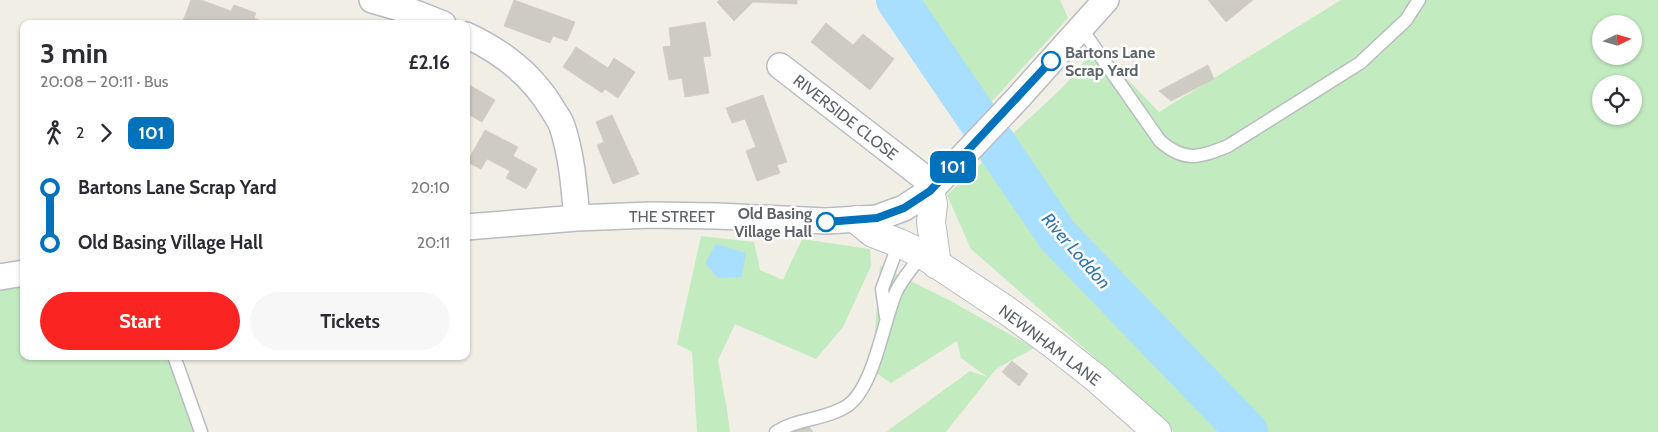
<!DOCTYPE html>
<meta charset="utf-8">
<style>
body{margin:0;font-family:Cabin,sans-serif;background:#f7f7f7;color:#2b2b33;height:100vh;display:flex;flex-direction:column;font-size:19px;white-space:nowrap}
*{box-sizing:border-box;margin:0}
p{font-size:16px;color:#7c7c81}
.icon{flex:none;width:28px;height:28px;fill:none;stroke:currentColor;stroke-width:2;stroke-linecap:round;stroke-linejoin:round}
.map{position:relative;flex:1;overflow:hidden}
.sheet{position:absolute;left:20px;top:20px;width:450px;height:340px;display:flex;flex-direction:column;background:#fff;border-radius:10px;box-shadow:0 1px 4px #0004}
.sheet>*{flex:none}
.badge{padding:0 10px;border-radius:8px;font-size:18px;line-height:32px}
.needle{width:32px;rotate:85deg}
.fabs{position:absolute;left:1592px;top:15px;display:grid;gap:10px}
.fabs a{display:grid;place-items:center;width:50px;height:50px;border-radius:50%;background:#fff;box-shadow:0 1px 4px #0004;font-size:25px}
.map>.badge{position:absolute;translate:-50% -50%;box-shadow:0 0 0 2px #fff}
.legs{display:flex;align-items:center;gap:8px;height:55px;padding:0 20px;font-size:16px}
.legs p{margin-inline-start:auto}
.summary{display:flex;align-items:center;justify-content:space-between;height:85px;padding:0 20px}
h1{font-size:28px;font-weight:700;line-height:38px}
.button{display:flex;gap:10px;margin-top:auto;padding:10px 20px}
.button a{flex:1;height:58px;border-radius:30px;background:#fa2423;color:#fff;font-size:20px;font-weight:700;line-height:58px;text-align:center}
.button a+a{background:#f7f7f7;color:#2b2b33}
ul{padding:0 20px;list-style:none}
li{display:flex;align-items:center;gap:18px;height:55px;font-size:19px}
li i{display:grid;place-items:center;width:8px;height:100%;margin:0 6px;background:currentColor}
li i::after{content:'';width:12px;height:12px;margin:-6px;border:4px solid;border-radius:50%;background:#fff}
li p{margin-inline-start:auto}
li:first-child i{background:linear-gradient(#0000 50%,currentColor 0)}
li:last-child i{background:linear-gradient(currentColor 50%,#0000 0)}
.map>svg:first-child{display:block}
.green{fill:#c3ebc0;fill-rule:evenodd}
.water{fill:#a8dfff}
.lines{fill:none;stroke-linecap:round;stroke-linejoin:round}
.river{stroke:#a8dfff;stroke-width:42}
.building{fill:#cecbc5;stroke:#d6cfc3}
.service-casing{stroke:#b8bcc0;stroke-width:15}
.minor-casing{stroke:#b8bcc0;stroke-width:28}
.tertiary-casing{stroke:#b8bcc0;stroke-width:30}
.service{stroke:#fff;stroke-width:12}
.minor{stroke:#fff;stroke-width:25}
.tertiary{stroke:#fff;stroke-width:28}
.line-1-casing{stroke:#fff;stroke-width:11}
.line-1{stroke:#0072bc;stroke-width:8}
.stop-1-dot{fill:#fff;stroke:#0072bc;stroke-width:2.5}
.labels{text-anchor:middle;stroke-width:5;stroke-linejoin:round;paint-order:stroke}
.stop-label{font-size:16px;font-weight:bold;fill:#5d6368;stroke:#fff;text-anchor:start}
.street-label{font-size:16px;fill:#5d6368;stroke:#fff}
.water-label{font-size:18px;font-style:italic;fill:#3476a9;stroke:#fff}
</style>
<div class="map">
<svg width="1658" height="432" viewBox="0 0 1658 432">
<rect width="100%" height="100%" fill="#f1eee6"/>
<path class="green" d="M908 0H1060L1068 18 986 108Z
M1341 0H1658V432H1174L1118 378 971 249 947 195 1064 86 1096 47 1159 112ZM1601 24H1634V56H1601ZM1601 84H1634V116H1601Z
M701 236 754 242 760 270 783 280 802 239 870 249 871 266 843 327 816 359 735 324 718 360 727 410 730 432H697L692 352 677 344Z
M880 266 949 300 1034 348 996 369 946 432H886L970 371 987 377 961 358 957 341 891 383 872 370Z
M24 283V356H172L200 432H0V287Z"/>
<path class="water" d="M716 244 746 253 742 277 718 278 705 263Z"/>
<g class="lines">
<path class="river" d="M897 0 1058 236 1247 432"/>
</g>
<path class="building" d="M191 0H201L231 11 234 5 256 13 254 18 268 24H190L183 21Z
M514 0 575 22 567 41 553 36 550 43 504 26Z
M719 0H797V4L753 2 734 21 717 2Z
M1208 0H1253L1226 22Z
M705 22 711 56 703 57 709 93 685 97 682 78 669 80 663 47 671 46 669 28Z
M826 23 853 45 863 34 894 59 870 90 811 42Z
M576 47 608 68 614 58 635 72 618 98 605 89 602 93 563 67Z
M1208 65 1214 79 1171 101 1159 91Z
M466 83 495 100 482 122 466 113Z
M763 95 787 162 777 165 780 173 757 181 746 151 756 147 745 119 732 123 726 108Z
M612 115 639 174 613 184 597 145 604 142 596 122Z
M485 130 518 147 513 156 537 169 526 189 506 178 510 171 487 159 481 169 467 162Z
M1012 361 1028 374 1019 386 1002 372Z
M805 421 813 432H789Z"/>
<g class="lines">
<defs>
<path id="service" d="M1081 28 1160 141C1185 163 1200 157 1228 146L1360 63 1406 20 1419 0
M886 317 882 289 899 243
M174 356 201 432
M776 432C798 418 825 420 847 406 874 388 883 322 896 292 902 279 914 266 922 254"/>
<path id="minor" d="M372 0 410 11 443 24
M466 35C501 51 533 76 553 110 556 115 560 120 562 126 572 156 574 187 577 218
M780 66 935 186
M466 227 577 218 651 215 717 216 826 221 877 218 904 208 930 191 1018 98 1106 0
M0 277 24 273"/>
<path id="tertiary" d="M930 191 933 204 931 222 937 265
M857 220 873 233 899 243 922 254 1006 310 1054 345 1096 378 1157 432"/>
</defs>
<use href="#service" class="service-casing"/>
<use href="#minor" class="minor-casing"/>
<use href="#tertiary" class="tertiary-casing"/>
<use href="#service" class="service"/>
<use href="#minor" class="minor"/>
<use href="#tertiary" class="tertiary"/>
</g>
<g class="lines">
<defs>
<path id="line-1" d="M826 222 877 218 904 208 930 191 1051 61"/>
</defs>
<use href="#line-1" class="line-1-casing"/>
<use href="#line-1" class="line-1"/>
</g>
<g class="stop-1-dot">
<circle cx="1051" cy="61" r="9"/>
<circle cx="826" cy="222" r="9"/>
</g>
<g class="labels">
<g class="stop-label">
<text x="1065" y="58">Bartons Lane<tspan x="1065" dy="18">Scrap Yard</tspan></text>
<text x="812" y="219" text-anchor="end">Old Basing<tspan x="812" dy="18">Village Hall</tspan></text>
</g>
<g class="street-label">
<text transform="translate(846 117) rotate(38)" y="6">RIVERSIDE CLOSE</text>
<text x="672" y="222">THE STREET</text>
<text transform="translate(1050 345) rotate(37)" y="6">NEWNHAM LANE</text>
</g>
<g class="water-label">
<text transform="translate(1076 251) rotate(49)" y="6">River Loddon</text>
</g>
</g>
</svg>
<div class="fabs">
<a><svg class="needle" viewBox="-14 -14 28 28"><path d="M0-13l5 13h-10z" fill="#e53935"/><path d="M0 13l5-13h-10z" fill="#7c7c81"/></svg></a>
<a><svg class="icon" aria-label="locate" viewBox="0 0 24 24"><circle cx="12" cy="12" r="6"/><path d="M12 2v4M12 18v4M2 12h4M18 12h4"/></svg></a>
</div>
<b class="badge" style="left:953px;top:167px;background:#0072bc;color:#fff">101</b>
<section class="sheet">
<div class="summary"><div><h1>3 min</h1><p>20:08 – 20:11 · Bus</p></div><b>£2.16</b></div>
<div class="legs"><svg class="icon" aria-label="walk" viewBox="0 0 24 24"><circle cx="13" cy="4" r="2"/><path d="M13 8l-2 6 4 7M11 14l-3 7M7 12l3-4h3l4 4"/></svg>2<svg class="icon" aria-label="forward" viewBox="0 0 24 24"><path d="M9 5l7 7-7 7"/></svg><b class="badge" style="background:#0072bc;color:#fff">101</b></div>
<ul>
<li><i style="color:#0072bc"></i><b>Bartons Lane Scrap Yard</b><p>20:10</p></li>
<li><i style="color:#0072bc"></i><b>Old Basing Village Hall</b><p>20:11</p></li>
</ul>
<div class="button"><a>Start</a><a>Tickets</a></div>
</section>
</div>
